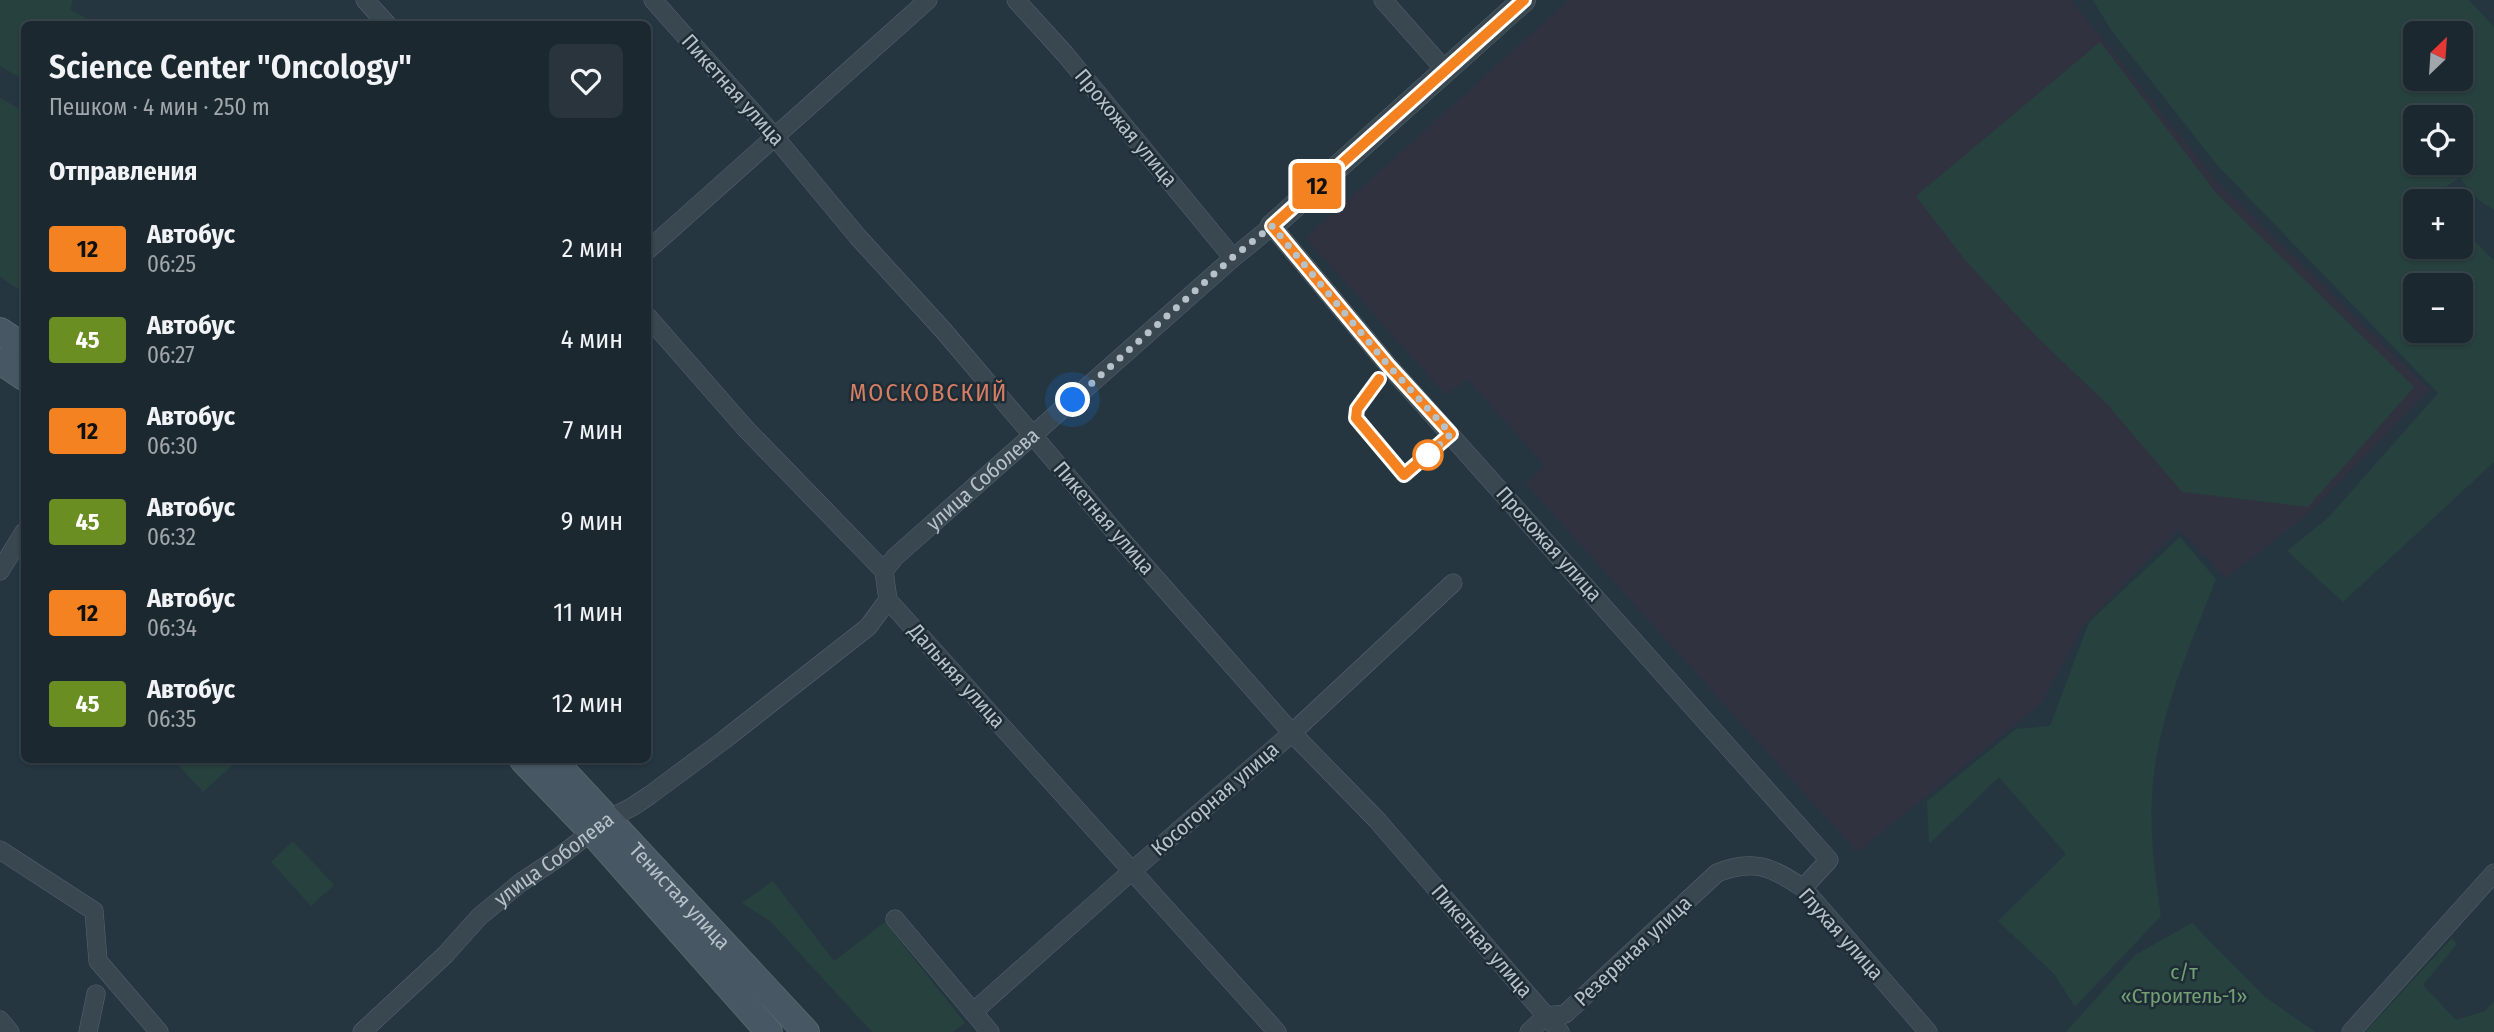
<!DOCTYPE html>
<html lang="ru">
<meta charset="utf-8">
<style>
body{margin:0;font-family:"Fira Sans Condensed",sans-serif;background:#29343c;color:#f1f3f6;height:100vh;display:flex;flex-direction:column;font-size:26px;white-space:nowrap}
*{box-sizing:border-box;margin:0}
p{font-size:23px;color:#a0a6ab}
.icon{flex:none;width:38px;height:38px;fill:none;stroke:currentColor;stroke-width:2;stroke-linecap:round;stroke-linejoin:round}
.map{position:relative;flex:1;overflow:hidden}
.panel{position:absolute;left:21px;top:21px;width:630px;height:742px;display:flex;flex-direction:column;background:#1c2830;border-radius:10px;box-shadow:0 2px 5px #0004,0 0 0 2px #3a444c}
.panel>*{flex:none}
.badge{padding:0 14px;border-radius:5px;font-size:24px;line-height:46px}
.needle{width:46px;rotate:25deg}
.controls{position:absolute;left:2403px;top:21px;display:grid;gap:14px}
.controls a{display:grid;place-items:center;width:70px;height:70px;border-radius:10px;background:#1c2830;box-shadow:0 2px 5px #0004,0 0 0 2px #3a444c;font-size:35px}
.you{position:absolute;width:35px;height:35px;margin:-18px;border:5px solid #fff;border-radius:50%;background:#1a73e8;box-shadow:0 0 0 10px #1a73e833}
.map>.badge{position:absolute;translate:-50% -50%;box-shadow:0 0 0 4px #fff}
h2{padding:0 28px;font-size:26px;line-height:63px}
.round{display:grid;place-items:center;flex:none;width:74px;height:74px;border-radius:10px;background:#29343c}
.summary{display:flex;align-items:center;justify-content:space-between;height:119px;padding:0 28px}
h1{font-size:33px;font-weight:600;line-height:52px}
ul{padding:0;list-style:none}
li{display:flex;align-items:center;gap:21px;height:91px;padding:0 28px}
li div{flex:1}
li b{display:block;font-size:26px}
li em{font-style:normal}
li .badge{min-width:77px;font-weight:700;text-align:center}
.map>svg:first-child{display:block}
.medical{fill:#313240}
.green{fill:#27413e;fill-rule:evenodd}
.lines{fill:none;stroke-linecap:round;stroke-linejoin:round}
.minor-casing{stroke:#57656d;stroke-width:19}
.tertiary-casing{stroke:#57656d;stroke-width:24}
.secondary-casing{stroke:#57656d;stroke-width:28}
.minor{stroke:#394750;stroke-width:18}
.tertiary{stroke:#394750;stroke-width:23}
.secondary{stroke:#475763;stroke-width:26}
.line-casing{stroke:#fff;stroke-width:16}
.line{stroke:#f58220;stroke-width:10}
.walk{stroke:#b5c2ca;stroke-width:7;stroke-dasharray:0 12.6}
.stop-dot{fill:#fff;stroke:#f58220;stroke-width:3.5}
.labels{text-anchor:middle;stroke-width:5;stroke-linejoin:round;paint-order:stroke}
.street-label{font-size:21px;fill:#b5c2ca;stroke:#1e2c35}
.park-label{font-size:21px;fill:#73a074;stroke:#1e2c35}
.quarter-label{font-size:24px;letter-spacing:2px;fill:#d67e64;stroke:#1e2c35}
</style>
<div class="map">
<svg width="2494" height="1032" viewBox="0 0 2494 1032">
<rect width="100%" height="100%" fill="#253640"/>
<path class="medical" d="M1569 0H2071L2213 177 2430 390 2308 514 2226 578 2179 529 2083 626 2041 704 1857 852 1525 483 1545 466 1467 379 1446 395 1306 238Z"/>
<path class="green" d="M0 0H73L70 10 98 24H24V80L0 66Z
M2093 0H2469L2494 27V210L2480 201 2459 178 2433 196 2437 201H2415V247H2460L2461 226 2494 261V462L2343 602 2287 551 2328 518 2438 393 2218 166 2111 30ZM2415 33H2460V79H2415ZM2415 117H2460V163H2415ZM2415 285H2460V331H2415Z
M2100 42 2217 194 2414 387 2308 507 2182 492 2106 403 2037 337 1965 260 1916 196Z
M0 98 24 111V293L0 277Z
M2180 537 2216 579C2193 640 2164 702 2155 767 2147 817 2154 867 2161 916L2075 1007 2054 974 1998 921 2066 854 1999 777 1929 844 1927 801 2016 729 2050 726 2089 622Z
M183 760H238L203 792 178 765Z
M293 841 334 885 311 906 271 862Z
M773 881 834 961 885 922 965 1023 953 1032H872L770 921 742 903Z
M2192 923 2264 996 2315 1032H2066L2135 955Z
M2452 938 2457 944 2423 985 2456 1020 2485 1011 2494 1001V1032H2365Z"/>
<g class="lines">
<defs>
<g id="minor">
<path d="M365 0 387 24"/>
<path d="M653 0 775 137 858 237 943 330 1121 539 1292 733 1377 820 1560 1032"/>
<path d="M1016 0 1065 54 1233 258"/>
<path d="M1383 0 1445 70"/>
<path d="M648 250 928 0"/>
<path d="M648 317 746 429 884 571 888 600 1277 1032"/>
<path d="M0 571 24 532"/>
<path id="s1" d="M884 571 895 557 1233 258 1272 226 1388 365 1829 860 1803 888"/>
<path d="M0 850 94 911 98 961 159 1032"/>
<path d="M895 919 990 1032"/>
<path d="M973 1012 1133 870 1292 733 1453 583"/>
<path d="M0 1020 10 1032"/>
<path d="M88 1032 96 994"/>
<path id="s2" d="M362 1032 445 955 479 917 520 883 559 857 608 819 632 807 650 795 724 740 868 627 888 600"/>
<path d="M1529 1032 1546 1016 1565 1014 1717 873C1753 858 1772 867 1803 888L1928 1032"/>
<path d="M2351 1032 2494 873"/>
</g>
<path id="tertiary" d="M1272 226 1524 0"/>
<g id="secondary">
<path d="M0 331 24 347"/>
<path d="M0 361 24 377"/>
<path d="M523 760 591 831 769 1032"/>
<path id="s3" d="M553 760 806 1032"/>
</g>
</defs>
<use href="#minor" class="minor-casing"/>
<use href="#tertiary" class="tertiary-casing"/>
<use href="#secondary" class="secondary-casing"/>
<use href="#minor" class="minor"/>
<use href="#tertiary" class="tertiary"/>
<use href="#secondary" class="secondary"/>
</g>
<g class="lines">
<defs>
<path id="line" d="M1379 379 1357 409 1356 418 1404 475 1451 434 1388 365 1272 226 1524 0"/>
</defs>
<use href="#line" class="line-casing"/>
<use href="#line" class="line"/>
<path class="walk" d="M1073 400 1233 257 1272 226 1388 365 1451 434 1428 455"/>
</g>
<circle class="stop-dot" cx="1428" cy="455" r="14"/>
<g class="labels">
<g class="street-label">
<text transform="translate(733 90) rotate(48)" y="7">Пикетная улица</text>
<text transform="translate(1126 128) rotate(50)" y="7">Прохожая улица</text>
<text dy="7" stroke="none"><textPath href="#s1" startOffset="135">улица Соболева</textPath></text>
<text transform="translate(1104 518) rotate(49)" y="7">Пикетная улица</text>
<text transform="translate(1549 544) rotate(48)" y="7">Прохожая улица</text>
<text transform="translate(957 676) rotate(48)" y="7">Дальняя улица</text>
<text transform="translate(1215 799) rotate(-41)" y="7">Косогорная улица</text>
<text dy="7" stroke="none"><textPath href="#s2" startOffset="259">улица Соболева</textPath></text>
<text dy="7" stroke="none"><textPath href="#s3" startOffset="186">Тенистая улица</textPath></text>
<text transform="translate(1841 934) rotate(48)" y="7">Глухая улица</text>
<text transform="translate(1482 941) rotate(49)" y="7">Пикетная улица</text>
<text transform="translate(1633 951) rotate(-43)" y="7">Резервная улица</text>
</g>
<g class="park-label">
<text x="2184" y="979">с/т<tspan x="2184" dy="24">«Строитель-1»</tspan></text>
</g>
<g class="quarter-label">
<text x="929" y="401">МОСКОВСКИЙ</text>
</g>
</g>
</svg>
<div class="controls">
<a><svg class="needle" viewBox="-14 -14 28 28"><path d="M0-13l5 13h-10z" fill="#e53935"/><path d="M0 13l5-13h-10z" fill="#a0a6ab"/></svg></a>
<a><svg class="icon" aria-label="locate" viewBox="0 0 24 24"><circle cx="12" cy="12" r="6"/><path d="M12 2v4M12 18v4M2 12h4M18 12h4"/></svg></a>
<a>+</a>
<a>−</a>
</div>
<div class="you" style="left:1073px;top:400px"></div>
<b class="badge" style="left:1317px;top:186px;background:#f58220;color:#111">12</b>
<section class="panel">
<div class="summary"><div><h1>Science Center &quot;Oncology&quot;</h1><p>Пешком · 4 мин · 250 m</p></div><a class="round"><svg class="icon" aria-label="heart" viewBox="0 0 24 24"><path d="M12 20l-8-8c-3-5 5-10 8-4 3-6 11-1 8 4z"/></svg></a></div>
<h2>Отправления</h2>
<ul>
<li><span class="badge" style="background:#f58220;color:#111">12</span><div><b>Автобус</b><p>06:25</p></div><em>2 мин</em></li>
<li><span class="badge" style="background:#6b8e23;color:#fff">45</span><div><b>Автобус</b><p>06:27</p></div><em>4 мин</em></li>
<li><span class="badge" style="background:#f58220;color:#111">12</span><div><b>Автобус</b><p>06:30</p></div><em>7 мин</em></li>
<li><span class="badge" style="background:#6b8e23;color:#fff">45</span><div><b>Автобус</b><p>06:32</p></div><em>9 мин</em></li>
<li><span class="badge" style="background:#f58220;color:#111">12</span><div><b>Автобус</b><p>06:34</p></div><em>11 мин</em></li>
<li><span class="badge" style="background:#6b8e23;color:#fff">45</span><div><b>Автобус</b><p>06:35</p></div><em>12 мин</em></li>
</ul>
</section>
</div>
